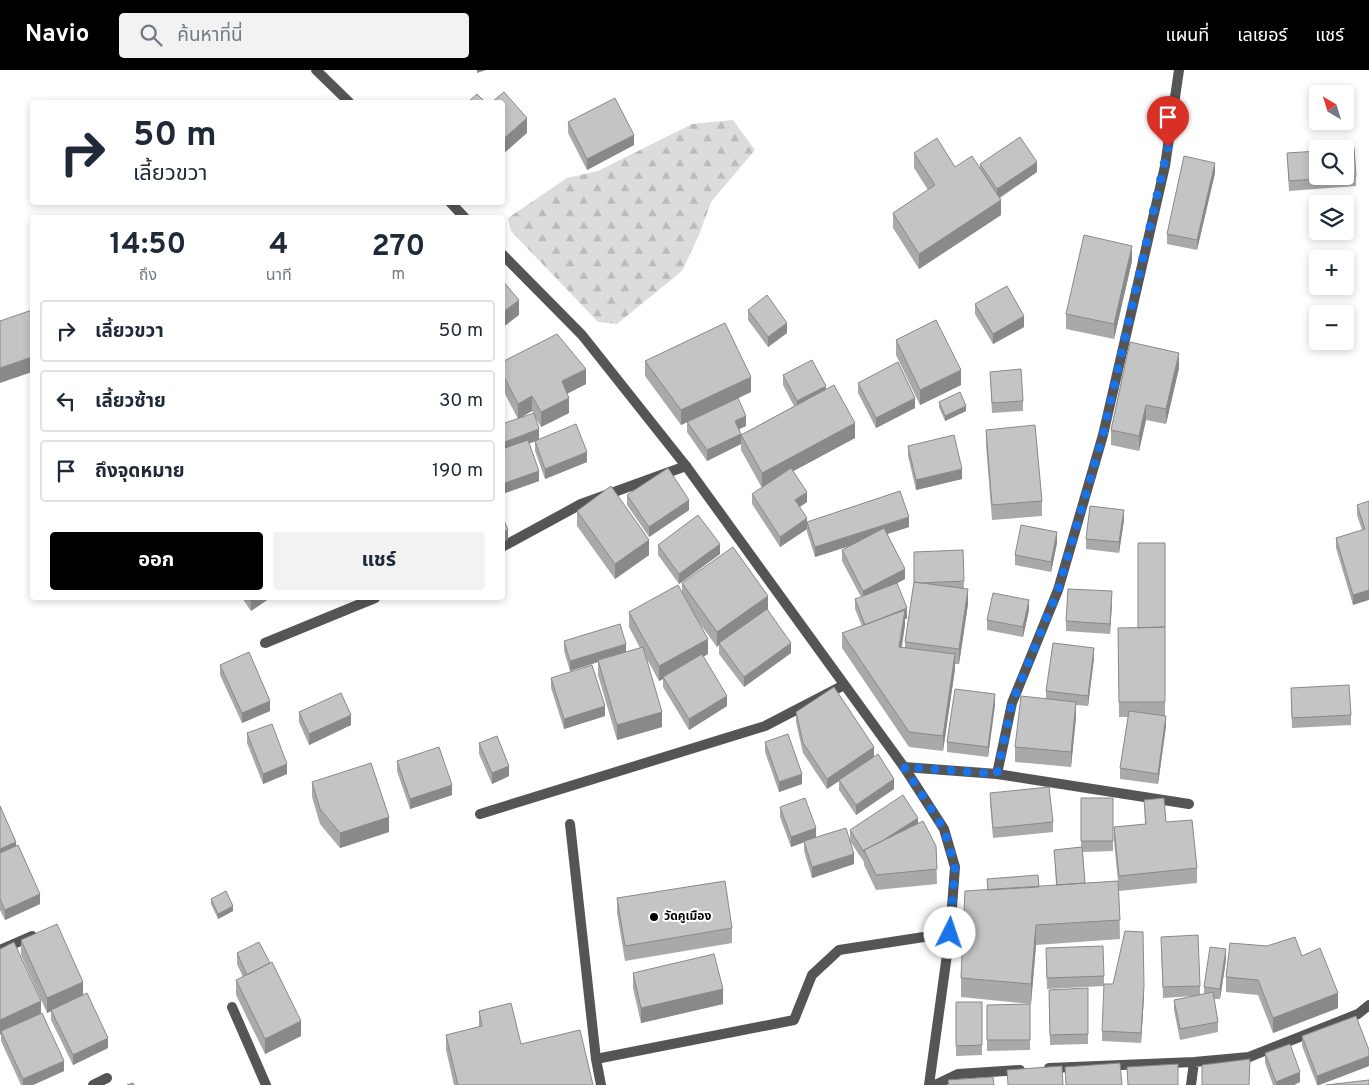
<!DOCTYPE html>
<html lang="th">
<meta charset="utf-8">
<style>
:root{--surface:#fff;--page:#f2f2f3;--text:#1f2937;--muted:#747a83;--line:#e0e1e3;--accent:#000}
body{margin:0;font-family:Overpass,"Noto Sans Thai",sans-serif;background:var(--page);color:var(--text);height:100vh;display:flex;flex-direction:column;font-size:19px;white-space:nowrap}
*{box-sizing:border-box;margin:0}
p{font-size:16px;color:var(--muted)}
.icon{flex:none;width:28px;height:28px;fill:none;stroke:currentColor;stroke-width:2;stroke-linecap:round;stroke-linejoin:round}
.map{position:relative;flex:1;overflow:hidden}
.sheet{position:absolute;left:30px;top:145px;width:475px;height:385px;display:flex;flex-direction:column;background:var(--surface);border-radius:5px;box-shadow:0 2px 8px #0003}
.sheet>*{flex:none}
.hud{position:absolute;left:30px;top:30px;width:475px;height:105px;border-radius:5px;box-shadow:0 2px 8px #0003;background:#fff;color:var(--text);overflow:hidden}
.needle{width:32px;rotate:322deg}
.tools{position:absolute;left:1309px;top:15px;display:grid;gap:10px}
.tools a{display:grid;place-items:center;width:45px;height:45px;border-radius:5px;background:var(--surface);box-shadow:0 2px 8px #0003;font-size:25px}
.pin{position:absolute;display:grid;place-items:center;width:42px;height:42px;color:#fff;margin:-51px -21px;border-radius:50% 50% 50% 0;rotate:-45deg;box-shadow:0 0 5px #0007}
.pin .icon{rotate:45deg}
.me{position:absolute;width:55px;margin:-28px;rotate:4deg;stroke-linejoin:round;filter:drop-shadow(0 0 4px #0008)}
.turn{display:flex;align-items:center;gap:18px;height:105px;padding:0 20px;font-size:22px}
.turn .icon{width:65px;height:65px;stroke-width:2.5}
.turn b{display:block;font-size:35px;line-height:42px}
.eta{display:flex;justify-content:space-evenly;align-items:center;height:85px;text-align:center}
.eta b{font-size:30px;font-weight:700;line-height:35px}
.cta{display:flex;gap:10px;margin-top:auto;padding:10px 20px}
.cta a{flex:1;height:58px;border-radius:5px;background:var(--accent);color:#fff;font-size:20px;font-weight:700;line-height:58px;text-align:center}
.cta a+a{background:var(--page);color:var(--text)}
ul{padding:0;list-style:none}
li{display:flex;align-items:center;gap:15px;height:62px;margin:0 10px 8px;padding:0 10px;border:2px solid var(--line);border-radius:5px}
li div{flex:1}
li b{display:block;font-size:19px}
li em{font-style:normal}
header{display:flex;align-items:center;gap:30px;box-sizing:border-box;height:70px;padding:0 25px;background:var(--accent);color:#fff}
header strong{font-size:24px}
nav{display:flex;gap:28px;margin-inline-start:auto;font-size:18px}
.search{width:350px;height:45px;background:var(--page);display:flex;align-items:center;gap:12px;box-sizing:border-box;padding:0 18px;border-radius:5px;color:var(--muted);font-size:19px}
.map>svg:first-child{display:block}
.forest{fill:url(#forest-firs)}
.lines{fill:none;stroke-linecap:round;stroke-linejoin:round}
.service{stroke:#555;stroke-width:10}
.minor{stroke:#555;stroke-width:10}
.wall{fill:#a9a9a9}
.shaded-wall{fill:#898989}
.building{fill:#c4c4c4;stroke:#898989}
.route{stroke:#1a73e8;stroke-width:9;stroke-dasharray:0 16.2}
.poi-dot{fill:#000;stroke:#fff;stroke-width:2}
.labels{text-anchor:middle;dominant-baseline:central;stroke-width:4;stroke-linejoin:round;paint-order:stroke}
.poi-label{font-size:12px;font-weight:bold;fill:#000;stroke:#fff;text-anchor:start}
</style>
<header>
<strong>Navio</strong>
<div class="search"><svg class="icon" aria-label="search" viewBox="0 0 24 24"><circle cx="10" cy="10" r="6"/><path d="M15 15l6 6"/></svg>ค้นหาที่นี่</div>
<nav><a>แผนที่</a><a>เลเยอร์</a><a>แชร์</a></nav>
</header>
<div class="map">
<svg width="1369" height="1015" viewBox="0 0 1369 1015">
<defs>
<pattern id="forest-firs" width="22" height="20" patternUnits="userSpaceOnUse" patternTransform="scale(1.25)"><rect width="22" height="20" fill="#dcdcdc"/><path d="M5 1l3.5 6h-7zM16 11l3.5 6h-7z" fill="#bbb"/></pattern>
</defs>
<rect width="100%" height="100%" fill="#fff"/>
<!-- forest -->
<path class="forest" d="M733 50 755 80 711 132 699 165 682 201 617 254 598 252 511 161 508 148 567 108 598 101 692 54Z"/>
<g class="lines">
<!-- service -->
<path class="service" d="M502 477 581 434 686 396
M265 573 375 528
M904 697 997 704 1189 734
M997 704 1012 633 1058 520 1103 365 1165 96 1179 0
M480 744 765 656 844 615
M570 754 596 989 601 1015
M232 937 266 1015
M596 989 794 950 812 905 839 880 950 863"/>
<!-- minor -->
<path class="minor" d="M316 0 349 32
M450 132 465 148
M502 184 582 265 686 396 904 697 944 759 955 797 950 863 929 1015
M0 880 32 866
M1049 998 1194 992 1249 987 1358 944 1369 935
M93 1015 107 1008
M935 1015 958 1004 1020 1000
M1191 1015 1194 992"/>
</g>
<!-- wall -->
<path class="wall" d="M568 52 634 75 587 100 568 63Z
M914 83 955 97H980V94L1037 102 1000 128 1001 145 919 199 893 158V143L928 120 914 98Z
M1287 83 1356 106V116L1289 121Z
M1215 103 1197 180 1167 174V164Z
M1132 191 1114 269 1066 259V244Z
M975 234 1024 257 993 274 975 244Z
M748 240 787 263 768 277 748 250Z
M896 270 961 315 920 335 896 285Z
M645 291 751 322 738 328 746 356 739 359 741 365 794 336 783 315V305L826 319 855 368 793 401 807 432 800 437 807 452 909 457 887 464 905 509 897 513 907 549H905V555L902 577H905V572L914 512 963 480 964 519 968 534 959 594H955V599L943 681 909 677 842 578V563L862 556 855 539V529L861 527 842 491V480L852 475 815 487 807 462V459L780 477 752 434V424L762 418 741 380V374L707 391 687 362V352L681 355 645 306Z
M502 292 586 314 567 324 569 343 541 357 534 345 539 369 587 392 545 409 535 381V371L529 373 539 411 502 424 533 343 532 341 518 349 502 318Z
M1179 298 1166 354 1146 350 1139 381 1111 375V360Z
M990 302 1023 331V341L992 343Z
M858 313 915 338 876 358 858 323Z
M939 332 966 341 945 351 939 337Z
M986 360 1042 431V446L992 450 986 375Z
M908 376 962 409 916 420 908 386Z
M627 425 689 440 649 467 627 435Z
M1369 431 1353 535 1336 478V468L1362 460 1357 445V435Z
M577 441 649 485 615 509 577 456Z
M1124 450 1119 483 1086 479V469Z
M1057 473 1051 502 1015 495V485Z
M1165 473V646L1166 656 1158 714 1120 709V698L1128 647H1119L1118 558H1138Z
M658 475 720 484 679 514 658 485Z
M682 513 768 540 791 583 744 617 719 584V575L717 577 698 551 708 584 703 587 727 636 689 660 663 617V609L659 611 647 589 662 657 617 670 598 605V592L570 601 564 581V571L626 582 640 578 629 557V542L682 522Z
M242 528H270L251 541Z
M1112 532 1110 564 1066 561V551Z
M1029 540 1023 567 987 560V550Z
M1094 588 1088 636 1076 635V647L1071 697 1015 692V677L1046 629V621Z
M220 595 270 641 242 653 220 605Z
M551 608 605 646 564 659 551 618Z
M1291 628 1351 645V655L1292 658Z
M995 635 988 687 947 682V672Z
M299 642 351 655 309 675 299 652Z
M796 642 874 686 894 719 856 745 839 720V711L827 719 803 683 796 652Z
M247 663 287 704 263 714 247 673Z
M765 672 802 714 779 722 765 682Z
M479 673 509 706 492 714 479 684Z
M397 691 452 725 410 739 397 701Z
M312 712 389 762 340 778 320 754 312 727Z
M990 723 1053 752V762L993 768 990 733Z
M1081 728H1113V781L1083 782 1085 813 1118 811 1114 772V757L1145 754 1144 730 1166 752 1197 798V813L1119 821 1120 869 1036 875 1031 934 961 927V908L987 820V809L1039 817 1056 815 1054 780 1081 777Z
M0 736 40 834 5 850 0 840Z
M780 737 816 767 850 769V760L918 753 936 776 937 814 876 820 864 795V792L850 771 854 794 812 808 804 781V772L791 777 780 747Z
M617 828 732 858V873L625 891 617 843Z
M211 829 233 841 218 849 211 834Z
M21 870 83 925 108 978 73 995 51 950V941L47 943 21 885Z
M1161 877 1200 916V925L1204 924V917L1226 890 1220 929H1214L1218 952V962L1180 970 1174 940V930L1194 926 1163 928Z
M0 879 41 944 64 1001 33 1015H21L1 971V964L0 965Z
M237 883 301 966 265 984 236 925V910L243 907 237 894Z
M1302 886 1338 938 1273 963 1258 925 1226 922V907Z
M1046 888 1104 906V916L1047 919Z
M633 903 723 934 641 953 633 918Z
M1088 918V974L1050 975 1049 920Z
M1144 926 1141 973 1102 971V961Z
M956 932H982V985L956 986Z
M1030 934V980L987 981V935Z
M479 941 521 974 593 1015H454L446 980V965L479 957Z
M1302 966 1369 996 1319 1015H1317L1302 976Z
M1265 983 1300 1012 1294 1015H1273L1265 993Z"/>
<!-- shaded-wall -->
<path class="shaded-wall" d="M477 0H486L477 3Z
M527 48V63L502 85V70Z
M634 65V75L587 100V89Z
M1037 92V102L997 129V119Z
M1215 93V103L1197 180V170Z
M1001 130V145L919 199V184Z
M1132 176V191L1114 269V254Z
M519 230V245L502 258V243Z
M1024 246V257L993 274V264Z
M787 253V263L768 277V267Z
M1179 283V298L1166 354V339Z
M32 287V302L0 313V298Z
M586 299V314L562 326V311Z
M961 300V315L920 335V320Z
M751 307V322L681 355V340Z
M826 316V326L797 341V331Z
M532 326V341L518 349V334Z
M569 328V343L541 357V342Z
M915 328V338L876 358V348Z
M1146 335V350L1139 381V366Z
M966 336V341L945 351V346Z
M746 346V356L735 361V351Z
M855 353V368L762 418V403Z
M539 359V370L502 383V373Z
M741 364V374L707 391V380Z
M587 382V392L545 409V399Z
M962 399V409L916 420V410Z
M539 401V411L502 424V414Z
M807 422V432L795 440V430Z
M689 430V440L649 467V457Z
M1124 440V450L1119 483V472Z
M909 447V457L815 487V477Z
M807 448V459L780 477V467Z
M508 460V470L502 472V462Z
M1057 462V473L1051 502V492Z
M649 470V485L615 509V494Z
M720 474V484L679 514V504Z
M905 499V509L863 531V521Z
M968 519V534L959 594V579Z
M1369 520V530L1353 535V525Z
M1112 521V532L1110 564V554Z
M768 526V541L719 573V575L717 577V562Z
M255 528H270L251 541V531Z
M1029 530V540L1023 567V557Z
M907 538V549H905V555L899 592 865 565Z
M708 569V584L664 609 663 607V609L659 611V596Z
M791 573V583L744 617V607Z
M626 574V584L598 590V592L570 601V591Z
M1094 578V588L1088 636V626Z
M955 584V599L943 681V666Z
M995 624V635L988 687V677Z
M727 626V636L689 660V649Z
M270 631V641L242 653V643Z
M1076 632V647L1071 697V682Z
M605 636V646L564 659V649Z
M662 642V657L617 670V655Z
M351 645V655L309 675V664Z
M1166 646V656L1158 714V704Z
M874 677V687L827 719V709Z
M287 694V704L263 714V704Z
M509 696V706L492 714V703Z
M802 704V714L779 722V712Z
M894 709V719L856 745V735Z
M452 715V725L410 739V729Z
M389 747V762L340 778V763Z
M918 748V758L865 782Z
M816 758V768L791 777V767Z
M16 772V782L0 789V779Z
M854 784V794L812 808V797Z
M40 824V834L5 850V840Z
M233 836V841L218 849V844Z
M1036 855V875L1031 934V914Z
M1226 879V890L1220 929V919Z
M83 912V927L47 943V928Z
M1144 916V926L1141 973V963Z
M723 919V934L641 953V938Z
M1338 923V938L1273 963V948Z
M41 931V946L1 961V964L0 965V950Z
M301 951V966L265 984V969Z
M108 968V978L73 995V985Z
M1369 986V996L1319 1015H1317V1006Z
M64 991V1001L33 1015H23V1009Z
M1300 1002V1012L1294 1015H1276V1012Z"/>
<!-- building -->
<path class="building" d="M504 22 527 48 502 70V32H492Z
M477 24 485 32H468Z
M615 28 634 65 587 89 568 52Z
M1020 67 1037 92 997 119 980 94Z
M937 68 955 97 972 86 1001 130 919 184 893 143 935 115 914 83Z
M1354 78 1356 106 1289 111 1287 83 1318 81V106H1345V79H1341Z
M1184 86 1215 93 1197 170 1167 164Z
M1084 165 1132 176 1114 254 1066 244Z
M502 210 519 230 502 243Z
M1007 216 1024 246 993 264 975 234Z
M767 225 787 253 768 267 748 240Z
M32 240V287L0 298V251Z
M936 250 961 300 920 320 896 270Z
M725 253 751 307 681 340 645 291Z
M557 264 586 299 562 311 569 328 541 342 532 326 518 334 502 303V292Z
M1130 272 1179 283 1166 339 1146 335 1139 366 1111 360Z
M812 290 826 316 797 331 783 305Z
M898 292 915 328 876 348 858 313Z
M1021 299 1023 331 992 333 990 302Z
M834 315 855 353 762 403 741 365Z
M960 322 966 336 945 346 939 332Z
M738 328 746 346 735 351 741 364 707 380 687 352Z
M534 343 539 359 502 373V354Z
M576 354 587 382 545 399 535 371Z
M1035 355 1042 431 992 435 986 360Z
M954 365 962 399 916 410 908 376Z
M528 370 539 401 502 414V379Z
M668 398 689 430 649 457 627 425Z
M791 398 807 422 795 430 807 448 780 467 752 424Z
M611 416 649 470 615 494 577 441Z
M900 421 909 447 815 477 807 452Z
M1369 431V520L1353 525 1336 468 1365 459 1357 435Z
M1090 436 1124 440 1119 472 1086 469Z
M502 445 508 460 502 462Z
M698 445 720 474 679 504 658 475Z
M1021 455 1057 462 1051 492 1015 485Z
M884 458 905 499 863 521 842 480Z
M1138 473H1165V557L1138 558Z
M733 477 768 526 717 562 682 513Z
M963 480 964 511 922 513 914 512V482Z
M914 512 968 519 959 579 905 572Z
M897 513 907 538 865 555 855 529Z
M678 515 708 569 659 596 629 542Z
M1068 519 1112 521 1110 554 1066 551Z
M993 523 1029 530 1023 557 987 550Z
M249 528H255L251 531Z
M767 539 791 573 744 607 719 573Z
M905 540 899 577 955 584 943 666 909 662 842 563Z
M620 554 626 574 570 591 564 571Z
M1165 557V632H1119L1118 558Z
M1053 573 1094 578 1088 626 1046 621Z
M643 577 662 642 617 655 598 590Z
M249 582 270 631 242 643 220 595Z
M702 584 727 626 689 649 663 607Z
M592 595 605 636 564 649 551 608Z
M1349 615 1351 645 1292 648 1291 618Z
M834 617 874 677 827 709 803 673 796 642Z
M955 619 995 624 988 677 947 672Z
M341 623 351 645 309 664 299 642Z
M1021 626 1076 632 1071 682 1015 677Z
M1129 641 1166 646 1158 704 1120 698Z
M272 654 287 694 263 704 247 663Z
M788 664 802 704 779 712 765 672Z
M497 666 509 696 492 703 479 673Z
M439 677 452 715 410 729 397 691Z
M878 684 894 709 856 735 839 710Z
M371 693 389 747 340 763 320 739 312 712Z
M1049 717 1053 752 993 758 990 723Z
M903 725 918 748 882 771 864 780V782L850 760Z
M805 728 816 758 791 767 780 737Z
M1081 728H1113V771H1081Z
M1164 728 1166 752 1192 750 1197 798 1119 806 1114 757 1146 754 1144 730Z
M0 736 16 772 0 779Z
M923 751 936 776 937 799 876 805 864 780Z
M846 758 854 784 812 797 804 771Z
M18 775 40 824 5 840 0 829V783Z
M1082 777 1085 813 1057 815 1054 780Z
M1038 805 1039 817 988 820 987 809Z
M725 811 732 858 625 876 617 828Z
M1118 811 1120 850 1036 855 1031 914 961 908 965 821Z
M226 821 233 836 218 844 211 829Z
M57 854 83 912 47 928 21 870Z
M1125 861 1143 862 1144 916 1141 963 1102 961 1104 914H1113Z
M1198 865 1200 916 1163 917 1161 867Z
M1295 867 1302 886 1320 878 1338 923 1273 948 1258 910 1226 907 1230 873 1267 876Z
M14 872 41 931 0 950V879Z
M259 872 270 893 247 905 237 883Z
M1103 876 1104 906 1047 908 1046 878Z
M1210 877 1226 879 1220 919 1204 917Z
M714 884 723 919 641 938 633 903Z
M272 892 301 951 265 969 236 910Z
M1088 918V964L1050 965 1049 920Z
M1213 922 1218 952 1180 959 1174 930Z
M87 923 108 968 73 985 51 940Z
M956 932H982V975L956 976Z
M511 933 521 974 580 960 593 1015H458L446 965 482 956 479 941Z
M1030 934V970H987V935Z
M42 943 64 991 23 1009 1 961Z
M1356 946 1369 980V986L1317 1006 1302 966Z
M1290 974 1300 1002 1276 1012 1265 983Z
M1250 989 1249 1015H1202V995Z
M1120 993 1122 1015H1066L1065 997Z
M1178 994V1015H1128L1127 997Z
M1062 996 1063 1015H1008L1007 1000Z
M993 1007 994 1015H949L948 1010Z
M1369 1010V1015H1326Z
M133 1013 134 1015H127Z"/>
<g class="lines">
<!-- route -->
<path class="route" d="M950 863 955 797 944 759 904 697 997 704 1012 633 1058 520 1103 365 1168 77"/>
</g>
<!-- markers -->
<circle class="poi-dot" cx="654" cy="847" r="5"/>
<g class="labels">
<!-- poi labels -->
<g class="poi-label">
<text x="664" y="847">วัดคูเมือง</text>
</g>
</g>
</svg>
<div class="tools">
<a><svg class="needle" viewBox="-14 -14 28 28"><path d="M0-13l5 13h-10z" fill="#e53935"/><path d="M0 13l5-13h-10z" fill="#747a83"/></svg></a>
<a><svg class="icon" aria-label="search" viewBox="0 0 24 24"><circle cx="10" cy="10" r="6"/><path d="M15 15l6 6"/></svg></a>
<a><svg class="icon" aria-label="layers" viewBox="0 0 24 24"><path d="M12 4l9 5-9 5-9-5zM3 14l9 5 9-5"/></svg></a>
<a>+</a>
<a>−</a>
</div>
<div class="pin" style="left:1168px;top:77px;background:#d93025"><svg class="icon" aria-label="arrive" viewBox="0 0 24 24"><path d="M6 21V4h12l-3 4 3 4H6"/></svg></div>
<svg class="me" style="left:950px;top:863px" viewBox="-20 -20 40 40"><circle r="19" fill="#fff"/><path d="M0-13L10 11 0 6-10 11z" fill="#1a73e8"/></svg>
<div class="hud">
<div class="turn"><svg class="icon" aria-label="right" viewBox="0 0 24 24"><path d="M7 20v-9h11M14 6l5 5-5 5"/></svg><div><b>50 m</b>เลี้ยวขวา</div></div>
</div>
<section class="sheet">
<div class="eta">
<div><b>14:50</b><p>ถึง</p></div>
<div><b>4</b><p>นาที</p></div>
<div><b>270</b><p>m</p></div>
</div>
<ul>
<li><svg class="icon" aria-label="right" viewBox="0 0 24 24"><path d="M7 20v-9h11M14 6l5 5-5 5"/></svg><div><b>เลี้ยวขวา</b></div><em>50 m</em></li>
<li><svg class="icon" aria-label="left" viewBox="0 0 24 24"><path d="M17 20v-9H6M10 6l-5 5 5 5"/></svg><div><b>เลี้ยวซ้าย</b></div><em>30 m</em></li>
<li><svg class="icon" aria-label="arrive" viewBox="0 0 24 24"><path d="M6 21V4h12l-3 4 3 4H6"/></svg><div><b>ถึงจุดหมาย</b></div><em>190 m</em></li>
</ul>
<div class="cta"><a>ออก</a><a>แชร์</a></div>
</section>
</div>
